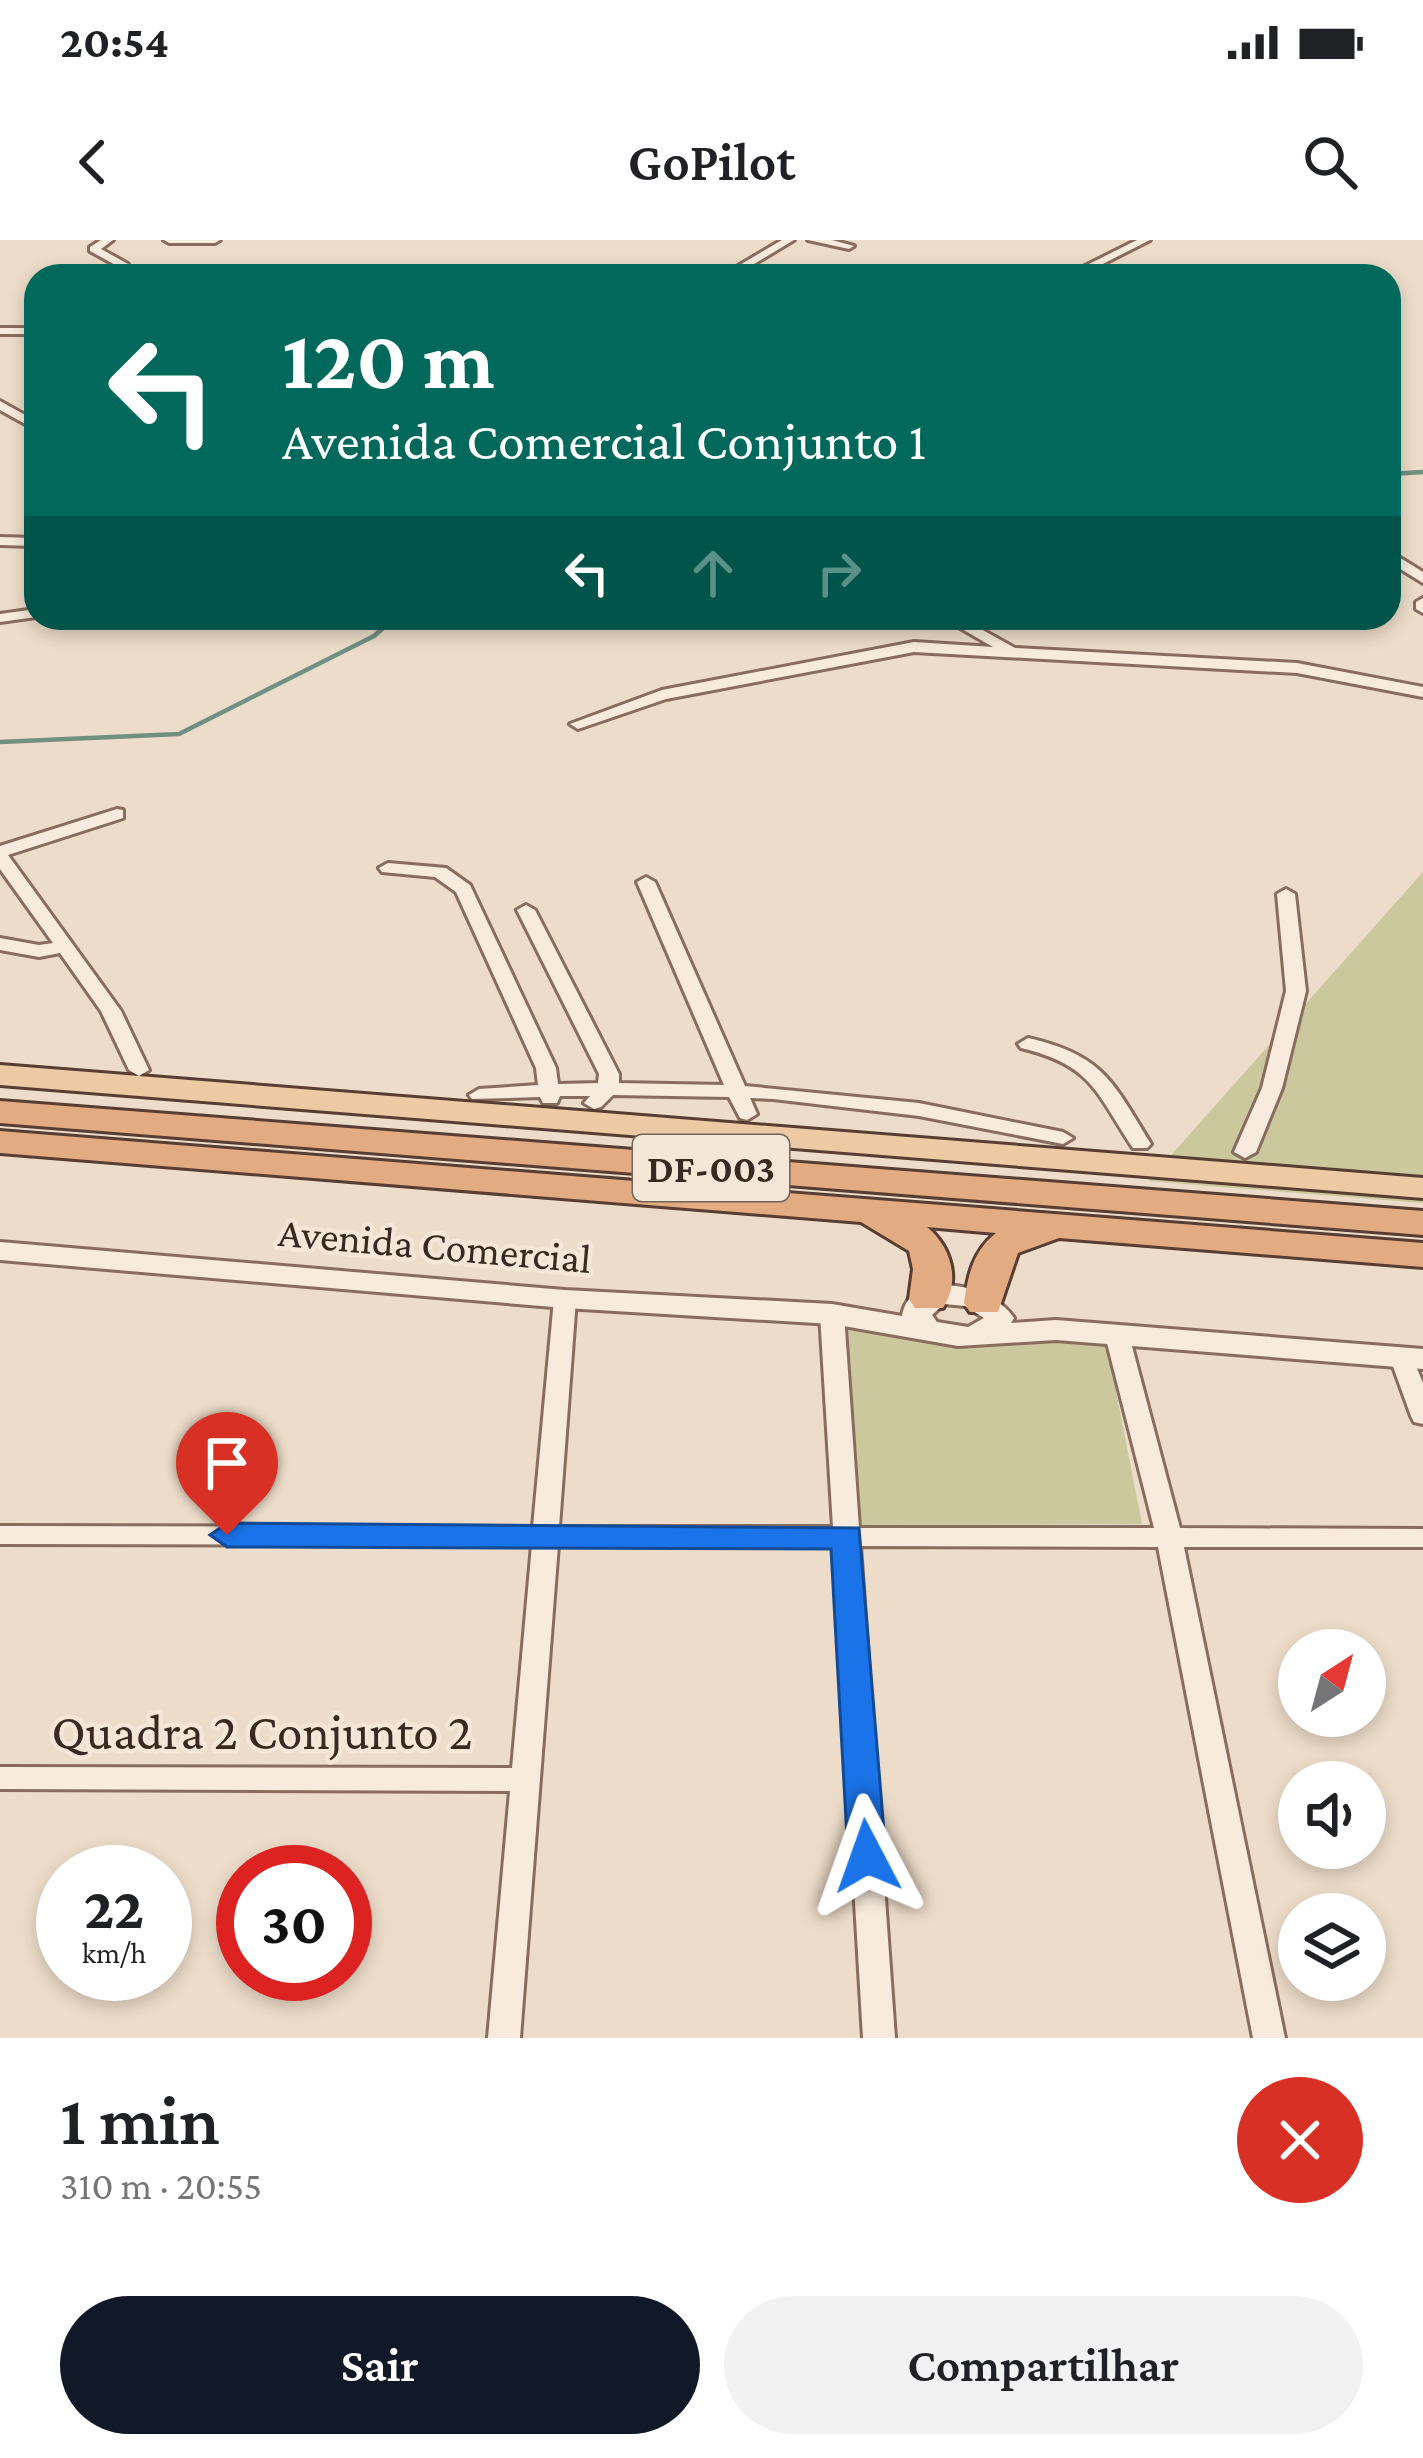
<!DOCTYPE html>
<html lang="pt">
<meta charset="utf-8">
<style>
:root{--surface:#fff;--page:#f2f2f2;--text:#202124;--muted:#757577;--accent:#111827}
body{margin:0;font-family:"Crimson Pro",serif;background:var(--page);color:var(--text);height:100vh;display:flex;flex-direction:column;font-size:45px;white-space:nowrap}
*{box-sizing:border-box;margin:0}
p{font-size:39px;color:var(--muted)}
.icon{flex:none;width:66px;height:66px;fill:none;stroke:currentColor;stroke-width:2;stroke-linecap:round;stroke-linejoin:round}
.map{position:relative;height:1798px;overflow:hidden}
.sheet{display:flex;flex-direction:column;background:var(--surface);flex:1}
.sheet>*{flex:none}
.top-card{position:absolute;left:24px;top:24px;width:1377px;height:366px;border-radius:36px;box-shadow:0 6px 18px #0003;background:#00695c;color:#fff;overflow:hidden}
.needle{width:78px;rotate:36deg}
.fabs{position:absolute;left:1278px;top:1389px;display:grid;gap:24px}
.fabs a{display:grid;place-items:center;width:108px;height:108px;border-radius:50%;background:var(--surface);box-shadow:0 6px 18px #0003;font-size:60px}
.speed{position:absolute;left:36px;top:1605px;display:flex;gap:24px;font-size:60px;font-weight:700;text-align:center}
.speed>*{display:grid;place-content:center;width:156px;height:156px;border-radius:50%;background:var(--surface);box-shadow:0 6px 18px #0003;line-height:1}
.speed small{font-size:30px;font-weight:400}
.speed .limit{border:18px solid #d22;background:#fff;color:#111}
.pin{position:absolute;display:grid;place-items:center;width:102px;height:102px;color:#fff;margin:-123px -51px;border-radius:50% 50% 50% 0;rotate:-45deg;box-shadow:0 0 12px #0007}
.pin .icon{rotate:45deg}
.me{position:absolute;width:132px;margin:-66px;rotate:356deg;stroke-linejoin:round;filter:drop-shadow(0 0 9px #0008)}
.turn{display:flex;align-items:center;gap:42px;height:252px;padding:0 60px;font-size:54px}
.turn .icon{width:156px;height:156px;stroke-width:2.5}
.turn b{display:block;font-size:84px;line-height:102px}
.lanes{display:flex;align-items:center;height:114px;padding:0 60px;background:#0003;justify-content:center;gap:60px;direction:ltr}
.lanes .off{opacity:.35}
.round{display:grid;place-items:center;flex:none;width:126px;height:126px;border-radius:63px;background:var(--page)}
.overview{display:flex;align-items:center;justify-content:space-between;height:204px;padding:0 60px}
h1{font-size:72px;font-weight:600;line-height:90px}
.button{display:flex;gap:24px;margin-top:auto;padding:24px 60px}
.button a{flex:1;height:138px;border-radius:72px;background:var(--accent);color:#fff;font-size:48px;font-weight:600;line-height:138px;text-align:center}
.button a+a{background:var(--page);color:var(--text)}
.status{display:flex;justify-content:space-between;align-items:center;height:84px;padding:0 60px;background:var(--surface);direction:ltr}
.status svg{height:33px;fill:currentColor}
header{display:flex;justify-content:space-between;align-items:center;height:156px;padding:0 60px;background:var(--surface);font-size:54px;font-weight:600}
.map>svg:first-child{display:block}
.green{fill:#cbc89d}
.lines{fill:none;stroke-linecap:round;stroke-linejoin:round}
.stream{stroke:#709082;stroke-width:4.5}
.minor-casing{stroke:#886d5e;stroke-width:6}
.tertiary-casing{stroke:#886d5e;stroke-width:6}
.primary-casing{stroke:#573d32;stroke-width:6}
.trunk-casing{stroke:#573d32;stroke-width:6}
.minor{fill:#f8eadc;fill-rule:evenodd}
.tertiary{fill:#f8eadc;fill-rule:evenodd}
.primary{fill:#edc9a4;fill-rule:evenodd}
.trunk{fill:#e2ab82;fill-rule:evenodd}
.route{fill:#1a73e8;stroke:#114b97;stroke-width:3}
.labels{text-anchor:middle;dominant-baseline:central;stroke-width:9;stroke-linejoin:round;paint-order:stroke}
.shield{fill:#f4e7d8;stroke:#726258;stroke-width:3}
.shield-label{font-size:39px;font-weight:bold;fill:#3a2921}
.street-label{font-size:42px;fill:#3a2921;stroke:#f4e7d8}
.near-street-label{font-size:51px;fill:#3a2921;stroke:#f4e7d8}
</style>
<div class="status"><b>20:54</b><svg viewBox="0 0 49 12"><path d="M0 12V9h3v3zM5 12V6h3v6zM10 12V3h3v9zM15 12V0h3v12zM26 1h20v11H26zM47 4h2v5h-2z"/></svg></div>
<header><svg class="icon" aria-label="back" viewBox="0 0 24 24"><path d="M15 5l-7 7 7 7"/></svg>GoPilot<svg class="icon" aria-label="search" viewBox="0 0 24 24"><circle cx="10" cy="10" r="6"/><path d="M15 15l6 6"/></svg></header>
<div class="map">
<svg width="1423" height="1798" viewBox="0 0 1423 1798">
<rect width="100%" height="100%" fill="#eddcc9"/>
<!-- green -->
<path class="green" d="M1423 632V963L1148 941Z
M848 1086 1106 1100 1142 1284 856 1285Z"/>
<g class="lines">
<!-- stream -->
<path class="stream" d="M1389 234 1423 232
M0 502 179 494 374 396 395 378"/>
<defs>
<path id="minor" d="M101 0H113L101 9 128 24 130 36H120L119 27 90 11V7Z
M164 0H220L215 3H169Z
M782 0H794L734 36H721Z
M808 0H832L854 6 849 9Z
M1137 0H1150L1079 36H1065Z
M0 88H36V94H0Z
M0 161 36 181V190L0 170Z
M0 297 36 298V306L0 305Z
M1389 311 1423 332V343L1389 322Z
M1423 358V373L1416 369V362Z
M36 369V377L0 382V374Z
M85 378H132C122 385 95 385 85 378Z
M943 378H961L1015 408 1297 423 1423 447V457L1297 433 914 412 666 459 578 489 570 484 662 450 914 402 993 407Z
M117 569 123 570V578L8 615 121 771 149 830 139 836 129 830 101 771 60 713 39 717 0 710V698L39 705 53 703 0 629V606Z
M388 623 446 628 470 645 556 828 558 844 598 843 599 834 517 670 526 665 535 670 619 834V843L724 845 637 642 646 637 655 642 745 846 919 863 1063 892 1073 898 1063 904 919 876 773 859 750 858 757 874 747 880 740 878 729 857 613 855 601 867 594 869 584 863 590 856H560L557 863H543L540 857 472 859 469 855 479 849 538 845 536 828 456 652 435 637 382 632 379 628Z
M1286 649 1295 654 1306 751 1282 848 1256 912 1245 918 1234 912 1262 848 1286 751 1277 654Z
M1028 798C1103 815 1113 842 1151 904L1147 908H1133C1096 852 1092 825 1021 808L1018 804Z
M565 1052 576 1059 559 1287H833L820 1074 832 1067 844 1074 859 1288H1154L1105 1095 1109 1090H1125L1129 1095 1180 1288 1423 1289V1307H1184L1285 1798H1253L1158 1307 860 1306 895 1798H863L834 1306 558 1305 520 1798H488L510 1551 0 1549V1527L512 1528 532 1305 0 1304V1286L533 1287 554 1059Z
M1402 1110 1410 1112 1423 1143V1184L1414 1182 1411 1176 1390 1118 1394 1112Z"/>
<path id="tertiary" d="M0 1002 565 1050 832 1064 902 1076C910 1026 992 1044 1014 1078L1011 1083 1056 1080 1423 1109V1129L1056 1100 958 1106 832 1084 565 1068 0 1020ZM944 1064 965 1066 984 1078 968 1087 937 1082 932 1075Z"/>
<path id="primary" d="M0 825 1423 938V958L0 845Z"/>
<path id="trunk" d="M0 861 1423 971V995L0 883Z
M0 891 1423 1003V1027L1059 998 1018 1013 998 1072H970L964 1063C968 1035 973 1011 996 993L927 987C951 1007 961 1040 943 1068H915L909 1059 913 1029 909 1011 861 982 0 913Z"/>
</defs>
<!-- minor casing -->
<use href="#minor" class="minor-casing"/>
<!-- tertiary casing -->
<use href="#tertiary" class="tertiary-casing"/>
<!-- primary casing -->
<use href="#primary" class="primary-casing"/>
<!-- trunk casing -->
<use href="#trunk" class="trunk-casing"/>
<!-- minor -->
<use href="#minor" class="minor"/>
<!-- tertiary -->
<use href="#tertiary" class="tertiary"/>
<!-- primary -->
<use href="#primary" class="primary"/>
<!-- trunk -->
<use href="#trunk" class="trunk"/>
</g>
<!-- route -->
<path class="route" d="M227 1283 859 1288 886 1616 881 1627 867 1632 854 1627 848 1616 831 1309 227 1307 210 1295Z"/>
<g class="labels">
<!-- shield labels -->
<rect class="shield" x="633" y="895" width="156" height="66" rx="9"/>
<g class="shield-label">
<text x="711" y="928">DF-003</text>
</g>
<!-- street labels -->
<g class="street-label">
<text transform="translate(435 1005) rotate(5)">Avenida Comercial</text>
</g>
<!-- near-street labels -->
<g class="near-street-label">
<text x="262" y="1491">Quadra 2 Conjunto 2</text>
</g>
</g>
</svg>
<div class="fabs">
<a><svg class="needle" viewBox="-14 -14 28 28"><path d="M0-13l5 13h-10z" fill="#e53935"/><path d="M0 13l5-13h-10z" fill="#757577"/></svg></a>
<a><svg class="icon" aria-label="sound" viewBox="0 0 24 24"><path d="M4 9h4l5-4v14l-5-4H4zM17 9q2 3 0 6"/></svg></a>
<a><svg class="icon" aria-label="layers" viewBox="0 0 24 24"><path d="M12 4l9 5-9 5-9-5zM3 14l9 5 9-5"/></svg></a>
</div>
<div class="speed"><div>22<small>km/h</small></div><div class="limit">30</div></div>
<div class="pin" style="left:227px;top:1295px;background:#d93025"><svg class="icon" aria-label="arrive" viewBox="0 0 24 24"><path d="M6 21V4h12l-3 4 3 4H6"/></svg></div>
<svg class="me" style="left:867px;top:1616px" viewBox="-20 -20 40 40"><path d="M0-17L14 15 0 8-14 15z" fill="#1a73e8" stroke="#fff" stroke-width="4"/></svg>
<div class="top-card">
<div class="turn"><svg class="icon" aria-label="left" viewBox="0 0 24 24"><path d="M17 20v-9H6M10 6l-5 5 5 5"/></svg><div><b>120 m</b>Avenida Comercial Conjunto 1</div></div>
<div class="lanes"><svg class="icon" aria-label="left" viewBox="0 0 24 24"><path d="M17 20v-9H6M10 6l-5 5 5 5"/></svg><svg class="icon off" aria-label="ahead" viewBox="0 0 24 24"><path d="M12 20V5M6 11l6-6 6 6"/></svg><svg class="icon off" aria-label="right" viewBox="0 0 24 24"><path d="M7 20v-9h11M14 6l5 5-5 5"/></svg></div>
</div>
</div>
<section class="sheet">
<div class="overview"><div><h1>1 min</h1><p>310 m · 20:55</p></div><a class="round" style="background:#d93025;color:#fff"><svg class="icon" aria-label="close" viewBox="0 0 24 24"><path d="M6 6l12 12M18 6L6 18"/></svg></a></div>
<div class="button"><a>Sair</a><a>Compartilhar</a></div>
</section>
